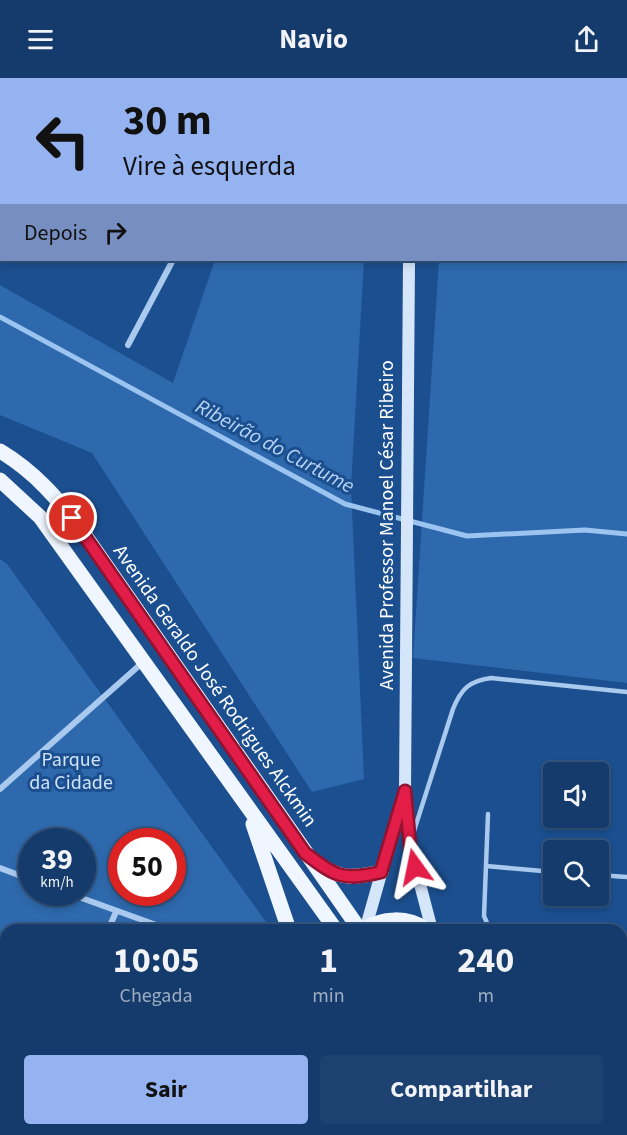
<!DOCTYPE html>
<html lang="pt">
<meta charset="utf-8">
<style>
:root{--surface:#143b6b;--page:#1d4271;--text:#f1f3f6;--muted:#9dadc1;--line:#33557e;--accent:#95b2f1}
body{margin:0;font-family:"Source Sans 3",sans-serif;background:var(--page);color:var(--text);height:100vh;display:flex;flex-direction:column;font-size:22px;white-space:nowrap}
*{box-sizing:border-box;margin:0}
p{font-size:20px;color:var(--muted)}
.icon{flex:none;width:33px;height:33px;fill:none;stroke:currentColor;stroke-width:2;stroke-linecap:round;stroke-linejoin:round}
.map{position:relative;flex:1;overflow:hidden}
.sheet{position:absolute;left:0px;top:846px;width:627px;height:212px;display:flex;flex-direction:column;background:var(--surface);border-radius:18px 18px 0 0;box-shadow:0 3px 9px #0003,0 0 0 2px var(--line)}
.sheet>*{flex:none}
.guide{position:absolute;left:0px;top:0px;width:627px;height:183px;box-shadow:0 3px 9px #0003,0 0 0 2px var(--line);background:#95b2f1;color:#111;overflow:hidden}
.controls{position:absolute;left:543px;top:684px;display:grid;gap:12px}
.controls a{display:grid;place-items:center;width:66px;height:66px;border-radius:6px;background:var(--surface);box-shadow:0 3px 9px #0003,0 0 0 2px var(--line);font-size:30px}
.speed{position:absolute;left:18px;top:750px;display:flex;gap:12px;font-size:30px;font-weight:700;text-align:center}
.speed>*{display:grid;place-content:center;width:78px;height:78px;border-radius:50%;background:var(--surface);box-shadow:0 3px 9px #0003,0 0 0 2px var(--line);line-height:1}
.speed small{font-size:15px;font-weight:400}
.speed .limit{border:9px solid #d22;background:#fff;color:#111}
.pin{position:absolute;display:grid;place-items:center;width:51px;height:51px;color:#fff;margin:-26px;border:3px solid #fff;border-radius:50%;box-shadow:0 2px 6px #0007}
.me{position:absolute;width:66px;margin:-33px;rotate:348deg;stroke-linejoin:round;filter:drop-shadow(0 0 4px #0008)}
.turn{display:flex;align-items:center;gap:21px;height:126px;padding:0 24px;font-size:27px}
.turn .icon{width:78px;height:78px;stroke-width:2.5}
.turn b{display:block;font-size:42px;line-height:51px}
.then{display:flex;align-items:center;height:57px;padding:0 24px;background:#0003;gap:12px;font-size:22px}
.eta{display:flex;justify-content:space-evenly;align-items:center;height:102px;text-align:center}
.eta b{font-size:36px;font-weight:700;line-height:42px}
.action{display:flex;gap:12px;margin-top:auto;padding:12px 24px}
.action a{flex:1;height:69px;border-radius:6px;background:var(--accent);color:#111;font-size:24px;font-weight:700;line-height:69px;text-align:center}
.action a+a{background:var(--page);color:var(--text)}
header{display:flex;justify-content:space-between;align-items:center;height:78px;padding:0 24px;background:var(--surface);font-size:27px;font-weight:700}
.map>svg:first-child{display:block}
.green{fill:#2e69ad;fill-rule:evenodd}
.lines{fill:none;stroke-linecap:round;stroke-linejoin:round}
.stream{stroke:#9cc4f0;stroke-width:5}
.service{stroke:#a9c9ee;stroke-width:4.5}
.minor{stroke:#a9c9ee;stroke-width:6}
.secondary{stroke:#d6e6fa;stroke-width:12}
.primary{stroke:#f0f6ff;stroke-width:15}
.route-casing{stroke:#92132f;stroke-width:15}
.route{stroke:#e11d48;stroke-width:10}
.labels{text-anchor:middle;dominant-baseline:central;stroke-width:6;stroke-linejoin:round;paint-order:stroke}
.street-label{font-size:20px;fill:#fff;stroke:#1b4f8f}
.park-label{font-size:20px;fill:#cfe3fa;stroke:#1b4f8f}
.water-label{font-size:21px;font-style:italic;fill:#b5d3f5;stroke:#1b4f8f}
</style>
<header><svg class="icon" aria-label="menu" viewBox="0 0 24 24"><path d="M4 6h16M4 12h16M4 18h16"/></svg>Navio<svg class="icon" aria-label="share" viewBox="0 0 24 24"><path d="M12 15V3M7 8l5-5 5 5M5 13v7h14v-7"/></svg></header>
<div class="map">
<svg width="627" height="1057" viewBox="0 0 627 1057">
<rect width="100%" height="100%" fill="#1b4f8f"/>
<!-- green -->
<path class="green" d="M458 0H627V605L413 580 439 182H626V2Z
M215 182H364L351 409 364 701 312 714 92 375 0 337V207L173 305Z
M0 481 7 486 272 852H6V1052H332V1057H0ZM32 764H82V814H32ZM122 764H172V814H122Z"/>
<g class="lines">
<!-- stream -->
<path class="stream" d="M0 239 345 426 467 458 585 452 627 456"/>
<!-- service -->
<path class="service" d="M488 736 484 838 490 852
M413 756 453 631C461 611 469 603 491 600L627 614
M486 788 554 794
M598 797 627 799
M621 869H627"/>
<!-- minor -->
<path class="minor" d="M268 2 269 0
M128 267 173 182
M0 711 142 585
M0 790 32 802
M65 814 170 852
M108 852 116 834
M12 1057 15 1052"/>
<!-- secondary -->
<path class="secondary" d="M409 0 410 2
M445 2 446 0
M409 182 405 713 410 768 432 852
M366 849 401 725
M347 1052 348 1057
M393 1057V1052"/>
<!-- primary -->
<path class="primary" d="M0 373C35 394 58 421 82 453L360 852
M0 402 40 439 336 852
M253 746 289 852
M317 785C340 802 355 800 381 794
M363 852C382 839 408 838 427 852
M621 924H627
M621 948 627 949"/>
</g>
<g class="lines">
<defs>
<path id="route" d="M72 440 305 775C336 799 343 803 381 794L405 713 410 768 415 789"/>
</defs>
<!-- route casing -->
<use href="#route" class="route-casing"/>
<!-- route -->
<use href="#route" class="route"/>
</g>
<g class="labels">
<!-- street labels -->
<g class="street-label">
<text transform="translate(387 447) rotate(-90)">Avenida Professor Manoel César Ribeiro</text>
<text transform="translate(215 608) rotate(55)">Avenida Geraldo José Rodrigues Alckmin</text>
</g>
<!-- park labels -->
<g class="park-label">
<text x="71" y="682">Parque<tspan x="71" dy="23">da Cidade</tspan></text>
</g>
<!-- water labels -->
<g class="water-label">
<text transform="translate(275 368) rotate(28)">Ribeirão do Curtume</text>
</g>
</g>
</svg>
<div class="controls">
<a><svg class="icon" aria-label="sound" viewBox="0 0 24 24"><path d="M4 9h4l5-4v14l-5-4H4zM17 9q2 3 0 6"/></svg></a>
<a><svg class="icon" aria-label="search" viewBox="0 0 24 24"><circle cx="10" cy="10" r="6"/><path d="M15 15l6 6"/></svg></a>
</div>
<div class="speed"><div>39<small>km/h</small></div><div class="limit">50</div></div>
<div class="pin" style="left:72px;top:440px;background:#d93025"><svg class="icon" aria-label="arrive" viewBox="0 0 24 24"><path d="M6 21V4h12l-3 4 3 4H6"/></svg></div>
<svg class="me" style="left:415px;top:789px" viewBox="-20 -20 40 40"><path d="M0-17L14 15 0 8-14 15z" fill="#e11d48" stroke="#fff" stroke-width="4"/></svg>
<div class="guide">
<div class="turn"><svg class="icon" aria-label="left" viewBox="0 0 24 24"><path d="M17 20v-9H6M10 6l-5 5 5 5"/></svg><div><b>30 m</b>Vire à esquerda</div></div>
<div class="then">Depois<svg class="icon" aria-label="right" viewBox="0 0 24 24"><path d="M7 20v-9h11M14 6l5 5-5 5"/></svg></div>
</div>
<section class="sheet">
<div class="eta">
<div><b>10:05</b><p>Chegada</p></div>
<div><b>1</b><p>min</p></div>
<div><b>240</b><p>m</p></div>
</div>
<div class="action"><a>Sair</a><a>Compartilhar</a></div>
</section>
</div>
